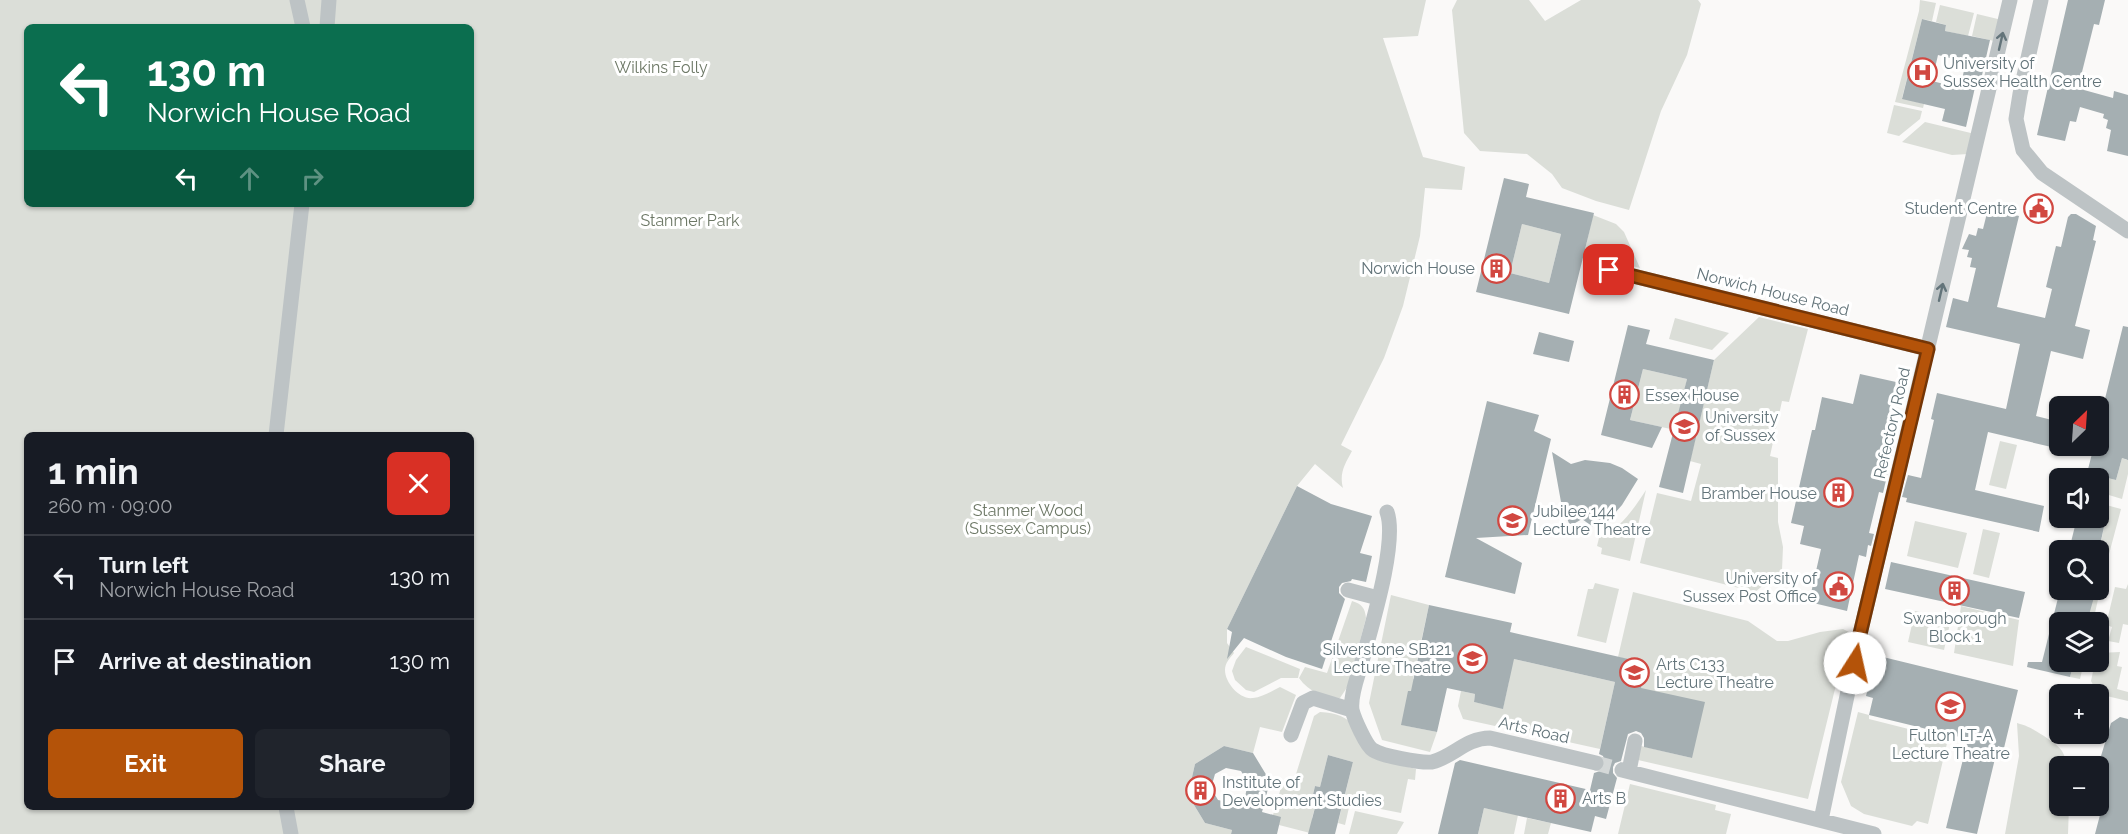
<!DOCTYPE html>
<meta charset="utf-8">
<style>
:root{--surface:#171b24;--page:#20242c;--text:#f1f3f6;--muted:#9ea1a6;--line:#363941;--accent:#b45309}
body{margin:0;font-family:Raleway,sans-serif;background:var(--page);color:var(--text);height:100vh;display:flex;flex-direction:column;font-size:22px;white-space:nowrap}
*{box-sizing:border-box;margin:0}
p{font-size:20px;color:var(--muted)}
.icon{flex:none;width:33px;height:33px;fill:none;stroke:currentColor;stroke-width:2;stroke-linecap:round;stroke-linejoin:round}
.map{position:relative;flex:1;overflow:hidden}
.side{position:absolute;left:24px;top:432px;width:450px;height:378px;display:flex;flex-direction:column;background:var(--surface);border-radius:9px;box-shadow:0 2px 4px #0004}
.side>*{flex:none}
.banner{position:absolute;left:24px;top:24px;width:450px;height:183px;border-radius:9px;box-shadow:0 2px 4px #0004;background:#0b6e4f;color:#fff;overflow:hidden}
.needle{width:39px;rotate:25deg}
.controls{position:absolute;left:2049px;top:396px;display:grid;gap:12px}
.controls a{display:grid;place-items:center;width:60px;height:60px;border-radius:9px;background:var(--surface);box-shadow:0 2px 4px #0004;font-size:30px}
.pin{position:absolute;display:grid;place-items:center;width:51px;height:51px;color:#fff;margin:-26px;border-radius:12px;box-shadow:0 3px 9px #0006}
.me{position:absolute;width:66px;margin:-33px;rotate:10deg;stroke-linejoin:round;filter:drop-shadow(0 0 4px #0008)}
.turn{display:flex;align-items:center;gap:21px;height:126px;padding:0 24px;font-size:27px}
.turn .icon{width:78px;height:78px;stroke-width:2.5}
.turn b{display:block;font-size:42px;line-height:51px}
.lanes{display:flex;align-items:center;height:57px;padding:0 24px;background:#0003;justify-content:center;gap:30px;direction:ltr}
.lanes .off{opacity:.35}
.round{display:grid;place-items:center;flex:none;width:63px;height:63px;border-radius:9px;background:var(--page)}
.head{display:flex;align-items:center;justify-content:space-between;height:102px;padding:0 24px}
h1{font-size:36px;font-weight:700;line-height:45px}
.primary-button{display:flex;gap:12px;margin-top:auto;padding:12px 24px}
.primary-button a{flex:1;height:69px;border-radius:9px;background:var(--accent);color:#fff;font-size:24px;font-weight:700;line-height:69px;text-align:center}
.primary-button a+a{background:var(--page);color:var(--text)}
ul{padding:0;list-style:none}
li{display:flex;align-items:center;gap:18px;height:84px;padding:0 24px;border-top:2px solid var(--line)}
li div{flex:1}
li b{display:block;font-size:22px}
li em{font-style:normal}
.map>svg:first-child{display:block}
.green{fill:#dbded8;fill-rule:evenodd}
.building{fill:#a5afb2;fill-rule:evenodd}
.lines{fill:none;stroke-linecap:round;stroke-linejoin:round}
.street-tunnel{stroke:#d4d8d8;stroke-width:15;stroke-dasharray:15 8;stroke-linecap:butt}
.street{stroke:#bdc3c5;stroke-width:15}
.oneway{stroke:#63747a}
.route-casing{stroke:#753606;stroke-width:15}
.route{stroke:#b45309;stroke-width:10}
.labels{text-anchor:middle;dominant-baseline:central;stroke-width:6;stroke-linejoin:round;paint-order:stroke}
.poi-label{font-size:16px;fill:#63747a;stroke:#fff;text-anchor:start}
.park-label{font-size:16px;fill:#6d7866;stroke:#fff}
.street-label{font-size:16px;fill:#63747a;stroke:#fff}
</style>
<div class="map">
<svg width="2128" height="834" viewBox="0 0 2128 834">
<rect width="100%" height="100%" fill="#faf9f8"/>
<!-- green -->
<path class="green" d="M0 0H1426L1418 36 1383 38 1423 157 1465 167 1462 190 1425 188 1420 236 1403 306 1384 358 1341 445 1352 451C1345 464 1339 473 1343 488L1315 464 1297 486 1227 629V643L1234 653C1230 658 1225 663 1225 670 1225 683 1240 700 1253 698 1262 697 1272 691 1280 687L1296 695 1282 732 1260 727 1253 753 1224 746 1195 764 1188 795 1205 823 1232 830 1231 834H0ZM27 27H471V204H27ZM27 435H471V807H27Z
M1457 0H1529L1545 21 1581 0H1698L1701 4 1687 55 1661 111 1629 210 1596 201 1562 188 1552 174 1527 154 1480 151 1464 133 1452 10Z
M1920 0 1936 3 1932 21 1922 19 1902 98 1924 104 1923 108 1895 102 1919 11Z
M1940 5 1974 13 1968 36 1945 31 1946 25 1936 22Z
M1977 14 2002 20 1994 41 1972 36Z
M1894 105 1922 111 1920 119 1899 136 1887 133Z
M1925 122 1975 134 1968 154 1952 155 1902 142Z
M1593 215 1616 224 1624 232 1640 268 1584 254Z
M1522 224 1561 234 1549 283 1510 273Z
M1759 317 1808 329 1789 402 1782 401 1770 456 1778 458V522L1783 547 1782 570 1755 592 1640 563 1657 493 1691 501 1701 464 1690 461 1714 360Z
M1675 318 1729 333 1712 350 1669 339Z
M1643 369 1687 379 1675 430 1630 420Z
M2000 441 2017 445 2006 489 1989 485Z
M2128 457V474L2122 499 2099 492 2098 478H2086L2087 473 2116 480 2122 458 2127 460Z
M1646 490 1630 561 1601 554 1602 548 1597 546 1599 538C1621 528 1633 510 1646 490Z
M2099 503 2121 509 2108 558H2103L2107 543 2101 542 2105 522 2088 518H2098Z
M1915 521 1967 533 1958 568 1907 556Z
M1983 529 2000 533 1989 578 1973 574Z
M2102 568H2105L2093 622 2082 620 2090 590H2098Z
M1595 583 1619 589 1606 643 1577 636 1588 589H1593Z
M2128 584V625L2123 624 2119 643 2108 641 2112 627 2106 625 2115 587 2126 589Z
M1633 592 1748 621 1777 641H1788L1820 632 1843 629 1849 632 1808 799 1638 760 1641 746 1692 758 1637 704 1646 664 1618 657Z
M1391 595 1429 605 1413 679 1431 683 1402 725 1437 732 1430 752 1382 740 1369 703Z
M1352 601C1362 604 1365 608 1366 618L1348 686 1340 698C1324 698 1309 692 1299 678L1305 667 1327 673Z
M1961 606 2019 620 2013 666 1954 653Z
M1915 611 1951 619 1944 650 1908 642Z
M1246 647 1300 669 1298 678H1281L1254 692 1246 690 1235 680 1232 671 1236 660Z
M2120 652 2117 666 2122 667 2117 689 2128 692V701L2098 694 2091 681 2095 662H2098L2099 653Z
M1505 657 1615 682 1600 749 1463 719 1458 706 1461 691 1475 694 1474 702 1503 708 1509 681Z
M2074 662H2084L2080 679 2070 677Z
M1320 712C1354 713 1359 732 1373 758L1416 769 1415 780 1408 779 1401 813 1350 803 1345 825 1338 823 1353 762 1328 755 1320 787 1315 786 1311 802 1316 804 1312 818 1314 834 1279 825 1273 815 1282 784 1292 787 1314 716Z
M1858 712 1869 715V719L1948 739 1928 824 1917 821 1912 826 1864 814 1851 806 1841 782Z
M2017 723C2031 727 2032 729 2044 736 2058 746 2064 748 2067 766H2060V806H2069L2068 834H2005L2019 756Z
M1630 784 1716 805 1715 810 1731 814 1726 834H1618Z
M1484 808 1518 815 1514 834H1478Z
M1355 811 1404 822 1397 834H1349Z
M1527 818 1551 823 1548 834H1524Z"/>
<!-- building -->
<path class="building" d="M2068 0H2105L2099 25 2094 24 2079 84 2085 85 2084 90 2113 98 2114 91 2128 95V156L2107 151 2111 130 2106 128 2108 120 2103 118 2104 114 2080 107 2076 122 2070 121 2065 141 2037 135Z
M1922 19 1946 25 1945 31 1990 40 1980 84 1976 83 1966 127 1942 121 1945 109 1902 99ZM1938 55 1966 62 1960 88 1932 81Z
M1504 178 1529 184 1526 197 1594 213 1569 314 1476 292ZM1522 224 1561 234 1549 283 1510 273Z
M1988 209 2019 216 1997 307 2045 318 2052 289 2046 287 2056 246 2061 247 2068 217 2071 214H2076L2096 226 2093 240 2096 241 2075 326 2090 330 2083 359 2051 351 2036 416 2060 422V449L1988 432 1975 490 2044 506 2039 532 1906 502 1907 498 1902 497 1908 475 1921 478 1934 420 1931 419 1937 393 2006 409 2020 344 1946 327 1953 298 1968 302 1976 268 1970 267 1972 258 1967 257 1969 250 1962 249 1969 234 1976 236 1978 228 1983 229Z
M1628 325 1650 330 1646 344 1714 360 1683 493 1659 487 1687 379 1643 369 1630 420 1662 427 1652 448 1601 435Z
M2123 326 2128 327V460L2122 458 2116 480 2087 473 2094 446H2098V427Z
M1539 332 1574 341 1569 362 1533 354Z
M1860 374 1896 382 1886 426 1898 429 1883 493 1879 492 1869 533 1874 534 1871 546 1868 545 1866 557 1859 555 1847 611 1809 602 1821 549 1800 544 1804 526 1791 523 1812 430H1815L1822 397 1853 404Z
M1487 401 1539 415 1534 431 1551 439 1528 535 1476 538 1522 563 1515 594 1445 577Z
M1552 452 1571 464 1585 460 1610 463 1622 468 1638 479 1622 505 1606 523 1593 527 1582 519 1570 526 1561 502Z
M1297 486 1331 504 1372 516 1360 553 1372 556 1366 582 1352 579 1351 581 1342 583 1339 587V593L1345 599 1322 669 1286 657 1244 638 1227 659 1232 632 1227 629Z
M2077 518H2088L2105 522 2099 550H2069Z
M1891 562 2025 592 2019 618 1885 589Z
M2060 590H2096L2087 622H2060V662H2074L2070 677 2027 667 2028 662H2042Z
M1429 605 1512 623 1510 632 1646 663 1641 688 1705 702 1692 758 1644 747V738L1641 733 1636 731 1628 734 1621 761 1615 763 1613 767V773L1617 778 1606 819 1595 816 1591 832 1484 808 1478 834H1438L1455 763 1460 760 1590 790 1594 773 1603 770 1606 765 1603 756 1599 754 1615 682 1514 659 1503 709 1474 702 1475 694 1447 688 1437 732 1401 725 1408 691H1411Z
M1883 657 2018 690 2004 748 1998 746 1977 834 1946 828 1968 739 1869 715 1873 698 1866 696 1872 672 1879 674Z
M2120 717 2128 719V834H2095L2106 792 2098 791V756H2101L2111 723Z
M1224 746 1253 753 1270 781 1262 812 1281 817 1277 834H1231L1232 830 1205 823 1188 795 1195 764ZM1226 768 1241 771 1248 783 1245 797 1233 803 1218 800 1211 788 1215 774Z
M1328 755 1353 762 1335 834H1308L1316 804 1311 803 1315 786 1320 787Z"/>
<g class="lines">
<!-- street-tunnel -->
<path class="street-tunnel" d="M1596 763 1622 770"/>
<!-- street -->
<path class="street" d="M297 0 303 27
M2041 0 2020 94 2016 119 2023 150 2042 173 2128 231
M327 27 329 0
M1609 270 1928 349
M276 435 302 204
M1387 512C1398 543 1370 631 1361 665 1357 679 1350 696 1352 710 1354 718 1366 746 1373 750 1382 756 1420 763 1432 762 1453 757 1466 738 1490 738L1596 763
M1348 590 1378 598
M1291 735 1303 703 1313 698 1352 710
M1622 770 1874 834
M1629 771 1635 741
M286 807 291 834
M1821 820 1860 634 2010 0"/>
</g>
<!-- one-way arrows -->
<defs><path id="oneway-shaft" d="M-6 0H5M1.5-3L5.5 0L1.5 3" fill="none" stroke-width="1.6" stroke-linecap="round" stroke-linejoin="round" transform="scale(1.5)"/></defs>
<g class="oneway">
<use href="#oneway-shaft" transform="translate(2001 41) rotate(-77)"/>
<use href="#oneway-shaft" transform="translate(1941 292) rotate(-77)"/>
</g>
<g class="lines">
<defs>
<path id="route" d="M1609 270 1928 349 1860 634 1855 663"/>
</defs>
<!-- route casing -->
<use href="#route" class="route-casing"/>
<!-- route -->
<use href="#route" class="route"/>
</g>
<!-- icons -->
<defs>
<symbol id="hospital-ring" viewBox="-11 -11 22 22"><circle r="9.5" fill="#fff" stroke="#d14841" stroke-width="1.5"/><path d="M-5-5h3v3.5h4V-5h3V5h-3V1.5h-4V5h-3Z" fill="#d14841"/></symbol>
<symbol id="civic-ring" viewBox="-11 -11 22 22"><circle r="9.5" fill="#fff" stroke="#d14841" stroke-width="1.5"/><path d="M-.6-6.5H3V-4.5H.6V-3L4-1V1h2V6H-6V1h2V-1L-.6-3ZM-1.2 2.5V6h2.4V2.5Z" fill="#d14841"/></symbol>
<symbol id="building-ring" viewBox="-11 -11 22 22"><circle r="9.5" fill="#fff" stroke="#d14841" stroke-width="1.5"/><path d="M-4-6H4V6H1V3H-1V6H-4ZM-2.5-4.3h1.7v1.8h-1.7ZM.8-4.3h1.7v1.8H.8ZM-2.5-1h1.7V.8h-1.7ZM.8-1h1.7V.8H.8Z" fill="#d14841"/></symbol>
<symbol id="university-ring" viewBox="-11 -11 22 22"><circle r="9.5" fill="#fff" stroke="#d14841" stroke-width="1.5"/><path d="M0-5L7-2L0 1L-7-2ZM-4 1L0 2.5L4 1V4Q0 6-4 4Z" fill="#d14841"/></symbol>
</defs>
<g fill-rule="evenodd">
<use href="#hospital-ring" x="1906" y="56" width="33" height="33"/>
<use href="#civic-ring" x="2022" y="192" width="33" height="33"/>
<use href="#building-ring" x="1480" y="252" width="33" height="33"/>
<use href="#building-ring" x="1608" y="378" width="33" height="33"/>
<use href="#university-ring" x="1668" y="410" width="33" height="33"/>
<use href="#building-ring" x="1822" y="476" width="33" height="33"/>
<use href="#university-ring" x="1496" y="504" width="33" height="33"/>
<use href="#civic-ring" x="1822" y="570" width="33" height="33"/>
<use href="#building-ring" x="1938" y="574" width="33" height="33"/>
<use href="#university-ring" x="1456" y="642" width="33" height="33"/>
<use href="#university-ring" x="1618" y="656" width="33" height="33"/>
<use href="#university-ring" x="1934" y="690" width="33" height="33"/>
<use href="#building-ring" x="1184" y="774" width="33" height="33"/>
<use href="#building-ring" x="1544" y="782" width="33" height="33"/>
</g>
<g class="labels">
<!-- poi labels -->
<g class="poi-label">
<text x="1943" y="63">University of<tspan x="1943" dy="18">Sussex Health Centre</tspan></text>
<text x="2017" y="208" text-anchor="end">Student Centre</text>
<text x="1475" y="268" text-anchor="end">Norwich House</text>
<text x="1645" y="395">Essex House</text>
<text x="1705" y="417">University<tspan x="1705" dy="18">of Sussex</tspan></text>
<text x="1817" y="493" text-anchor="end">Bramber House</text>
<text x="1533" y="511">Jubilee 144<tspan x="1533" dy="18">Lecture Theatre</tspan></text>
<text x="1817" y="578" text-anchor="end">University of<tspan x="1817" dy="18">Sussex Post Office</tspan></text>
<text x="1955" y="618" text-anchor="middle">Swanborough<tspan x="1955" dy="18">Block 1</tspan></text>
<text x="1451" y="649" text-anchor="end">Silverstone SB121<tspan x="1451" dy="18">Lecture Theatre</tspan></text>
<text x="1656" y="664">Arts C133<tspan x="1656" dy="18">Lecture Theatre</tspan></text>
<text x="1951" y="735" text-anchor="middle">Fulton LT-A<tspan x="1951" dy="18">Lecture Theatre</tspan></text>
<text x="1222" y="782">Institute of<tspan x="1222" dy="18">Development Studies</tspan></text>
<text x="1582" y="798">Arts B</text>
</g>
<!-- park labels -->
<g class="park-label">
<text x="661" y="67">Wilkins Folly</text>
<text x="690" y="220">Stanmer Park</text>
<text x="1028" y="510">Stanmer Wood<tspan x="1028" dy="18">(Sussex Campus)</tspan></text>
</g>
<!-- street labels -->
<g class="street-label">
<text transform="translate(1773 292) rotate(14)">Norwich House Road</text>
<text transform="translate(1892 423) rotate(-77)">Refectory Road</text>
<text transform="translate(1534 730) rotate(13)">Arts Road</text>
</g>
</g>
</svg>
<div class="controls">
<a><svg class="needle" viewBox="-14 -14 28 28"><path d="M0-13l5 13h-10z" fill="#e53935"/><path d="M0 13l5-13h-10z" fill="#9ea1a6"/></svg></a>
<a><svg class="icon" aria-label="sound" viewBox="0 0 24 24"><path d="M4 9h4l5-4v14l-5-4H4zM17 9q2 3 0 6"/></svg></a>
<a><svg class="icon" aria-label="search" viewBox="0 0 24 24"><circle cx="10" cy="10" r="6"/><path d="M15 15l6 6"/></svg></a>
<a><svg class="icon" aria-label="layers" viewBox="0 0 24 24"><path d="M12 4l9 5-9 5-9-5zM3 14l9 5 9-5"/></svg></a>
<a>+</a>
<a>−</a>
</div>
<div class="pin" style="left:1609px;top:270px;background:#d93025"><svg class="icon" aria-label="arrive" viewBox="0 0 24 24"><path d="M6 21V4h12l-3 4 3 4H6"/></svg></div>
<svg class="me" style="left:1855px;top:663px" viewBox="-20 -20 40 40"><circle r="19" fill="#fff"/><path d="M0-13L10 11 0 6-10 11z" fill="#b45309"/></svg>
<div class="banner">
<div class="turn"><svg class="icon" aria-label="left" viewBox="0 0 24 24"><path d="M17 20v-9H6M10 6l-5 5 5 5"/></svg><div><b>130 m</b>Norwich House Road</div></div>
<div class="lanes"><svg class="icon" aria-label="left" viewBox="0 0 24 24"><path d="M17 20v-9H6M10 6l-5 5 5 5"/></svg><svg class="icon off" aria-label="ahead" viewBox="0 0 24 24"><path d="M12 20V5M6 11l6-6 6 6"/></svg><svg class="icon off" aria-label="right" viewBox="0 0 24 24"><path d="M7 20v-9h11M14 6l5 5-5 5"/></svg></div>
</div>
<section class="side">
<div class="head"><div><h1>1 min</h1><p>260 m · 09:00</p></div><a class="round" style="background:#d93025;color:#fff"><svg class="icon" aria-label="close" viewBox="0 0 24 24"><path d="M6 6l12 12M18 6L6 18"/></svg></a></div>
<ul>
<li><svg class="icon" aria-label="left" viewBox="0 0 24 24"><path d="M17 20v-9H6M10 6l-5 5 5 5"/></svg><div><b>Turn left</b><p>Norwich House Road</p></div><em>130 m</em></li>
<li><svg class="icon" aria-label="arrive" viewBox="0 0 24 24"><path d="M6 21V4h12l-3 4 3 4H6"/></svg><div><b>Arrive at destination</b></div><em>130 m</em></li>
</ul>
<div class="primary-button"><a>Exit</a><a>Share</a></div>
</section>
</div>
